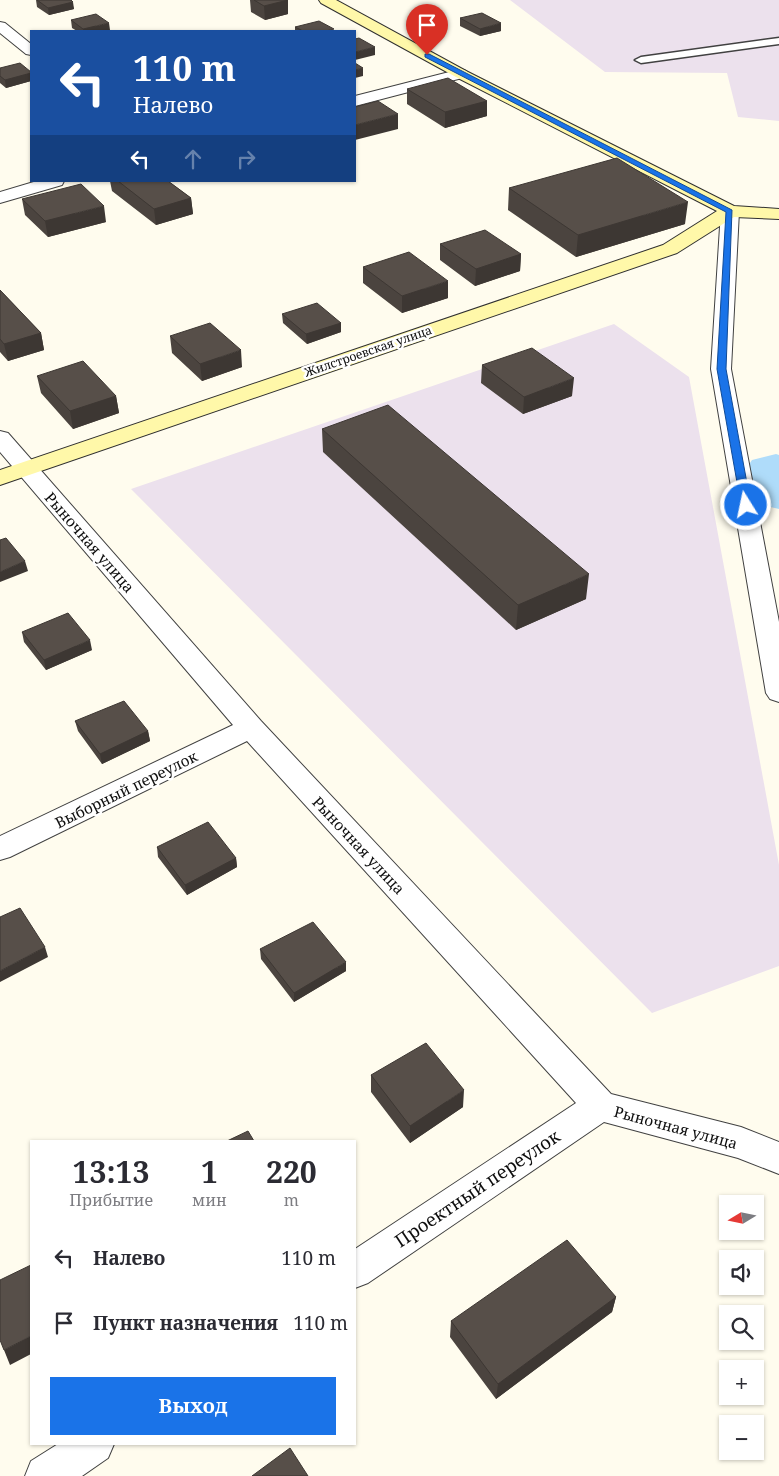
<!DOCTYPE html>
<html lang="ru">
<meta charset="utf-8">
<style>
:root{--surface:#fff;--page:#f7f7f7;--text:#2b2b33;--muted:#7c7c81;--accent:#1a73e8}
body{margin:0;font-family:"Noto Serif",serif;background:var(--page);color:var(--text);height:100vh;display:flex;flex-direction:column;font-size:19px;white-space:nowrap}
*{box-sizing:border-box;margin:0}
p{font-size:16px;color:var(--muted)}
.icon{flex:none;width:28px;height:28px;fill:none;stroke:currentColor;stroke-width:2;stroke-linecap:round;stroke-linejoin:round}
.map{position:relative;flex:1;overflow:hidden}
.drawer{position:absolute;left:30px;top:1140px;width:326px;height:305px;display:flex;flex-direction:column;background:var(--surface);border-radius:0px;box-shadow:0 1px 4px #0004}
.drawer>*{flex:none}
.hud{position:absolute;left:30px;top:30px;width:326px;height:152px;border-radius:0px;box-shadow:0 1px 4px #0004;background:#1a4fa0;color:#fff;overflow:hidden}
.needle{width:32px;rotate:260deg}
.buttons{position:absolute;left:719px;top:1195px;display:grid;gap:10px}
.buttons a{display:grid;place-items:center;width:45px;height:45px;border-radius:0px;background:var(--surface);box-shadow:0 1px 4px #0004;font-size:25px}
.pin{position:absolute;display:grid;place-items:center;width:42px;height:42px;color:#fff;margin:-51px -21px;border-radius:50% 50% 50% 0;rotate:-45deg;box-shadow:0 0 5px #0007}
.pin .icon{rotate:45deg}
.me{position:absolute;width:55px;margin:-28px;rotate:350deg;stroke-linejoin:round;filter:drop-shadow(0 0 4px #0008)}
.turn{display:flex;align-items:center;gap:18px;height:105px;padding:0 20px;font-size:22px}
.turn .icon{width:65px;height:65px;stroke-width:2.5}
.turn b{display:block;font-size:35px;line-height:42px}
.lanes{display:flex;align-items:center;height:48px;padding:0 20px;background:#0003;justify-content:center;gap:25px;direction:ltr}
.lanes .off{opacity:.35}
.eta{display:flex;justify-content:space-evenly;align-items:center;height:85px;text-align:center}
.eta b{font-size:30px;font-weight:700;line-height:35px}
.cta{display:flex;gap:10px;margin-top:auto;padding:10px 20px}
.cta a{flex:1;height:58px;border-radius:0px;background:var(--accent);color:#fff;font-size:20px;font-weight:700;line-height:58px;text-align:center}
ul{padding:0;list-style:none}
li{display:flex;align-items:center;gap:15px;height:65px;padding:0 20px}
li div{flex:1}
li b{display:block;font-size:19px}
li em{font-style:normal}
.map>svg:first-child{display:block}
.industrial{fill:#ece1ed}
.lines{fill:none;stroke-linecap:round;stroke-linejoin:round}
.river{fill:#afdcfa;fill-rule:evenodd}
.lane-casing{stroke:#414141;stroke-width:3}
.street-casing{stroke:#414141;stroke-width:2}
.secondary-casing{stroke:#303030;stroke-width:2}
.lane{fill:#fff;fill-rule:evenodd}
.street{fill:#fff;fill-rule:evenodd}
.secondary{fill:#fff8a9;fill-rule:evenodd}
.wall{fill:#4b443f}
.shaded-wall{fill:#3d3733}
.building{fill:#574f49;stroke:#3d3733}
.route{fill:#1a73e8;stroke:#114b97}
.labels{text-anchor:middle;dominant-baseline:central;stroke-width:5;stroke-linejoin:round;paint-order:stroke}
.far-street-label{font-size:12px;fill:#0e0e0e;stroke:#fff}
.street-label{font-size:15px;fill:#0e0e0e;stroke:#fff}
.near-street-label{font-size:18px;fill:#0e0e0e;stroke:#fff}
</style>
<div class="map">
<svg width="779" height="1476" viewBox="0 0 779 1476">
<rect width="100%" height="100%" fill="#fffcee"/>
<!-- industrial -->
<path class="industrial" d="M510 0H779V121L738 117 727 73 605 72Z
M614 324 689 377 779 865V966L652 1013 131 489Z"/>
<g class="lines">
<!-- river -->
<path class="river" d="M776 454 779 455V509L754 503 744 488 742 475 752 460Z"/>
<defs>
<path id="lane" d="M779 38V44L641 63 635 60 641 57Z"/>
<path id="street" d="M0 22 5 23 31 44V55L26 54 0 33Z
M461 69 466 71 469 74 466 77 355 106V96Z
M37 181H64L62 185 0 203V192Z
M730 206 736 207 739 211 731 369 779 622V702L770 699 766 693 711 369 721 211 724 207Z
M0 431 8 433 261 721 611 1094 741 1127 779 1142V1174L738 1158 604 1122 368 1283 355 1288V1249L576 1103 247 741 10 857 0 860V836L233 725 0 452Z
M58 1444H114L108 1458 82 1476H25L31 1461Z"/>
<path id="secondary" d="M319 0H336L466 71 734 206 779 209V219L734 217 677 253 0 485V470L663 245 717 211 456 77 321 3Z"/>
</defs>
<!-- lane casing -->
<use href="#lane" class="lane-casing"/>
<!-- street casing -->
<use href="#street" class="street-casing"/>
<!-- secondary casing -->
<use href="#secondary" class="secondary-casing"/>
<!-- lane -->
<use href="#lane" class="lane"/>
<!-- street -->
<use href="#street" class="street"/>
<!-- secondary -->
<use href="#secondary" class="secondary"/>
</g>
<!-- wall -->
<path class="wall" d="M36 0H71L74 9 49 15 37 7Z
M250 0H288V14L265 20 251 12Z
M460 18 501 31 480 36 460 26Z
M71 20 110 30 106 31H77L72 28Z
M295 27 334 31H295Z
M0 68 31 72V81L6 88 0 83Z
M407 89 487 101V116L445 128 407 104Z
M110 181H168L191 198 193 214 156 225 112 191Z
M509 188 685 224 576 257 508 210Z
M22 199 106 222 48 237 25 215Z
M440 244 521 254 520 271 475 286 440 260Z
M363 267 448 298 402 313 363 283Z
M0 290 41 333 44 350 8 361 0 352Z
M282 314 341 323V332L307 344 283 323Z
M170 336 242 367 202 381 172 353Z
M482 365 572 396 523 414 481 383Z
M37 376 116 396 119 413 73 429 41 393Z
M322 429 586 599 516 630 323 452Z
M22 632 92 650 46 670 24 642Z
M75 721 148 731 150 741 102 764 78 731Z
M157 847 236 858 237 867 187 895 158 857Z
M260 949 346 971 294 1002 261 959Z
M371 1075 463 1107 410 1143 371 1092Z
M616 1297 612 1312 496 1399 450 1337 451 1321Z"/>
<!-- shaded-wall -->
<path class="shaded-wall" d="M288 0V14L265 20 264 6Z
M73 2 74 9 49 15 48 8Z
M109 23 110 30 106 31H84L83 29Z
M501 23V31L480 36V29Z
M375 47V55L355 60V52Z
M363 68V76L355 78V70Z
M31 73V81L6 88 5 80Z
M487 101V116L445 128V112Z
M398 114V129L355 140V125Z
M191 198 193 214 156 225 154 209Z
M688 202 685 224 576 257 578 235Z
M104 206 106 222 48 237 45 221Z
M521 254 520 271 475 286 476 269Z
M448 281V298L402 313V296Z
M341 323V332L307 344 306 334Z
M41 333 44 350 8 361 4 344Z
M241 350 242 367 202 381 200 364Z
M574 378 572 396 523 414 524 397Z
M116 396 119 413 73 429 70 411Z
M25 561 28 571 0 582V572Z
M589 574 586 599 516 630 518 605Z
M90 640 92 650 46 670 44 660Z
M148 731 150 741 102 764 100 754Z
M236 858 237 867 187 895 185 885Z
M45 947 48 957 0 982V971Z
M346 962V971L294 1002V993Z
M464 1090 463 1107 410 1143V1126Z
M616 1297 612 1312 496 1399 498 1384Z
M31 1336V1354L10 1365 4 1350Z"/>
<!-- building -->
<path class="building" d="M37 0H71L73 2 48 8Z
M254 0H288L264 6Z
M482 13 501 23 480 29 460 18Z
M96 14 109 23 83 29 71 20Z
M319 21 334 29 326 31H303L295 27Z
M359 38 375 47 355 52V39Z
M20 63 31 72V73L5 80 0 76V68Z
M355 63 363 68 355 70Z
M448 78 487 101 445 112 407 89Z
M378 101 398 114 355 125V107Z
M617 158 688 202 578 235 509 188Z
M118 181H168L191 198 154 209Z
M81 184 104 206 45 221 22 199Z
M485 230 521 254 476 269 440 244Z
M409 252 448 281 402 296 363 267Z
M0 290 41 333 4 344 0 339Z
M317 303 341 323 306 334 282 314Z
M210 323 241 350 200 364 170 336Z
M532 348 574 378 524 397 482 365Z
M83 361 116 396 70 411 37 376Z
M388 405 589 574 518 605 322 429Z
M6 538 25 561 0 572V540Z
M68 613 90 640 44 660 22 632Z
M124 701 148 731 100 754 75 721Z
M208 822 236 858 185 885 157 847Z
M20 908 45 947 0 971V917Z
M313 922 346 962 294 993 260 949Z
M426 1043 464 1090 410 1126 371 1075Z
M248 1131 254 1141H227Z
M567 1240 616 1297 498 1384 451 1321Z
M31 1265V1336L4 1350 0 1340V1280Z
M290 1448 308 1476H252Z"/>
<!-- route -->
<path class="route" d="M425 54H429L732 210 726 369 751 505 749 507 746 508 741 505 717 369 726 212 425 57Z"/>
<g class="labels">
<!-- far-street labels -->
<g class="far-street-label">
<text transform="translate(368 351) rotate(-19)">Жилстроевская улица</text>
</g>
<!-- street labels -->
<g class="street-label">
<text transform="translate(90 542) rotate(49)">Рыночная улица</text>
<text transform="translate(126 789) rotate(-26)">Выборный переулок</text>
<text transform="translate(359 845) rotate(47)">Рыночная улица</text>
<text transform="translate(676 1127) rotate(15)">Рыночная улица</text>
</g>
<!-- near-street labels -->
<g class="near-street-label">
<text transform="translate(477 1188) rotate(-34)">Проектный переулок</text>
</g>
</g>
</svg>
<div class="buttons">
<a><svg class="needle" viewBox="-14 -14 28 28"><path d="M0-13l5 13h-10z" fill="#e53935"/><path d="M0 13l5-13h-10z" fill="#7c7c81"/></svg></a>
<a><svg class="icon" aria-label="sound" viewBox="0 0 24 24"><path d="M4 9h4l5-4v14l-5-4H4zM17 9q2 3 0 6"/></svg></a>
<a><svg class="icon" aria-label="search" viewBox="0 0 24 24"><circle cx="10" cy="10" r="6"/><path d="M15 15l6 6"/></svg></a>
<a>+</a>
<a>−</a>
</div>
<div class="pin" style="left:427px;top:55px;background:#d93025"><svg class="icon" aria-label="arrive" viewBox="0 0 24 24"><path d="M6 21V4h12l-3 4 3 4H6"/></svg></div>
<svg class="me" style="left:746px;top:505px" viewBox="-20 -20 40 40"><circle r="17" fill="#1a73e8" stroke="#fff" stroke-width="3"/><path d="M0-11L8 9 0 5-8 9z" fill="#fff"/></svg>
<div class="hud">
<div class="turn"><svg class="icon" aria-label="left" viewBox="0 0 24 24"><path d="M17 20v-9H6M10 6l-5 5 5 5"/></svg><div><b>110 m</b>Налево</div></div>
<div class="lanes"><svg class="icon" aria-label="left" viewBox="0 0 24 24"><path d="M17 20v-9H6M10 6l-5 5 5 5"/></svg><svg class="icon off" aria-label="ahead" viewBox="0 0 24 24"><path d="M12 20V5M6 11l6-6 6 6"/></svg><svg class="icon off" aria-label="right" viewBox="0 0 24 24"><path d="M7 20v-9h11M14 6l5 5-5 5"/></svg></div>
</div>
<section class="drawer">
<div class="eta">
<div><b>13:13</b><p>Прибытие</p></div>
<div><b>1</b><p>мин</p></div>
<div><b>220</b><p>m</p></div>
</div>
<ul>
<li><svg class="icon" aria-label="left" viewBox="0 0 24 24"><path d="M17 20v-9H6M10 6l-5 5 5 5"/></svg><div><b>Налево</b></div><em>110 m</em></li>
<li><svg class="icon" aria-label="arrive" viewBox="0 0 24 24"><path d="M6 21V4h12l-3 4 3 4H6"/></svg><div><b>Пункт назначения</b></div><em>110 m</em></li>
</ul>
<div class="cta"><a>Выход</a></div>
</section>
</div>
